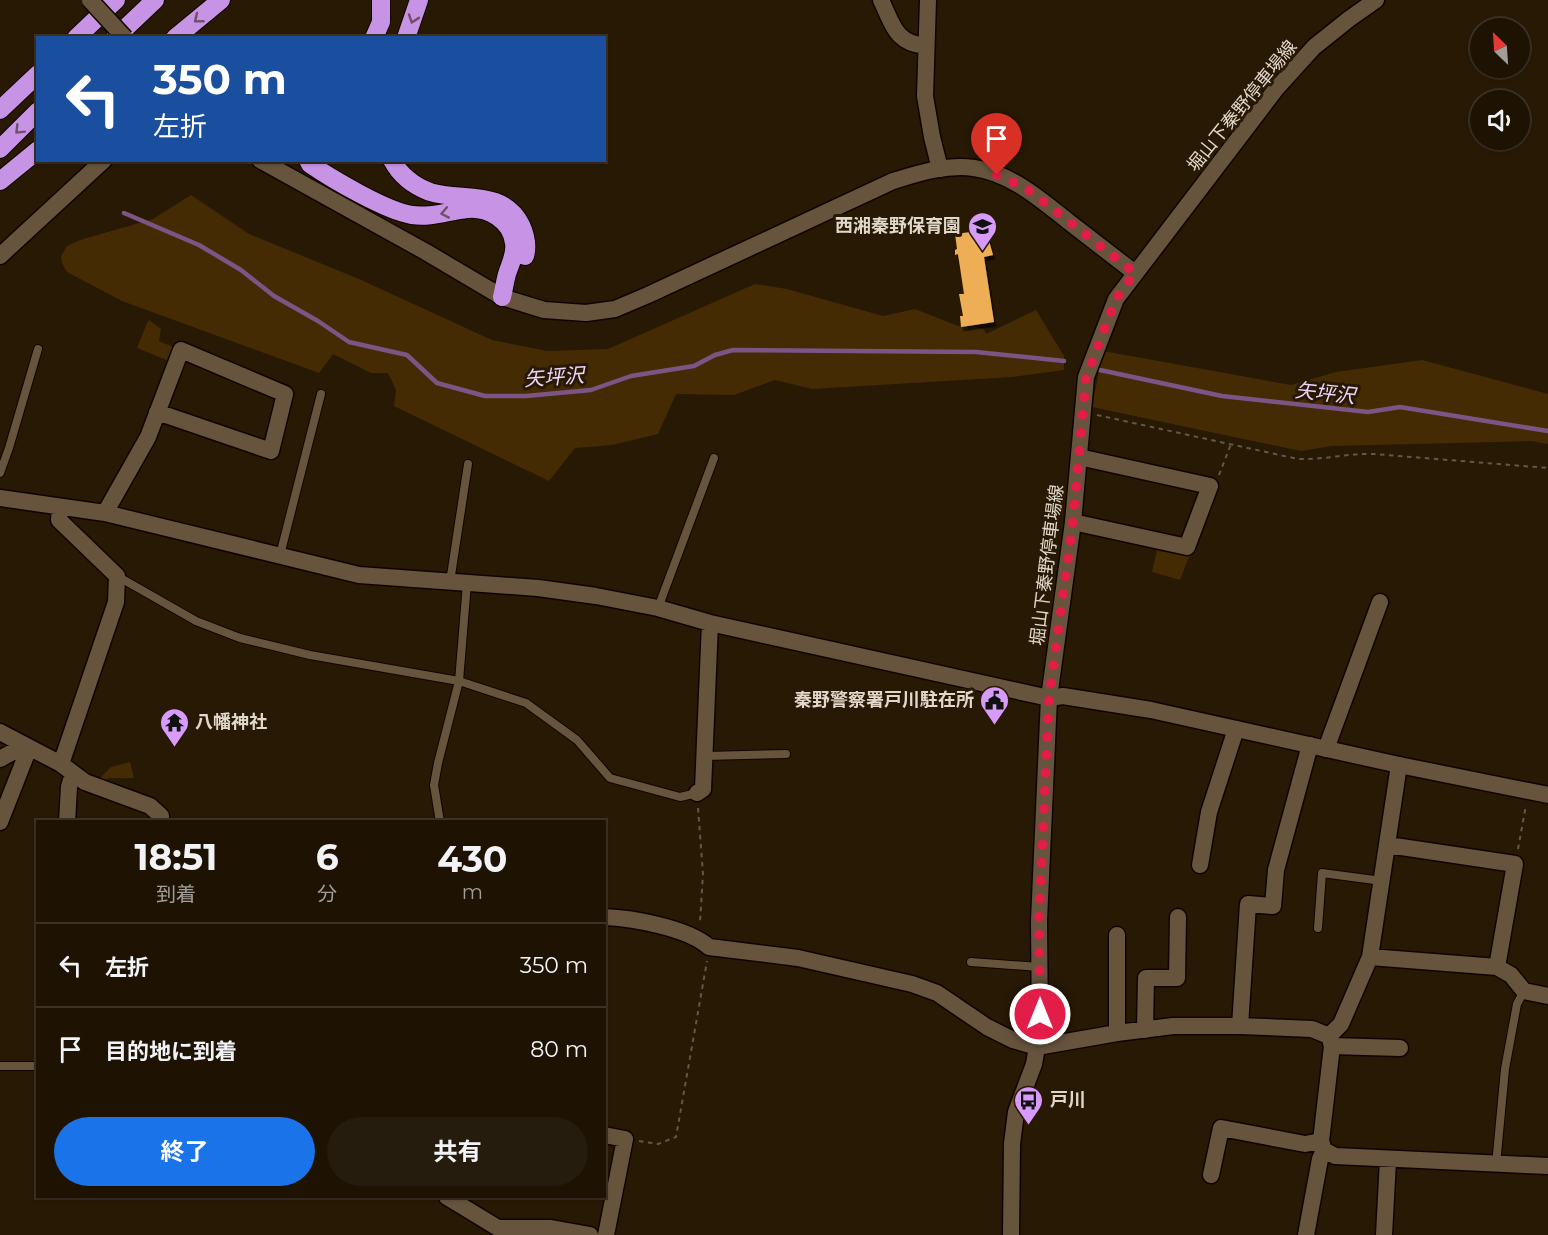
<!DOCTYPE html>
<html lang="ja">
<meta charset="utf-8">
<style>
:root{--surface:#1e1303;--page:#261c0d;--text:#f1f3f6;--muted:#a19e9a;--line:#3c3225;--accent:#1a73e8}
body{margin:0;font-family:Montserrat,"Noto Sans JP",sans-serif;background:var(--page);color:var(--text);height:100vh;display:flex;flex-direction:column;font-size:22px;white-space:nowrap}
*{box-sizing:border-box;margin:0}
p{font-size:20px;color:var(--muted)}
.icon{flex:none;width:33px;height:33px;fill:none;stroke:currentColor;stroke-width:2;stroke-linecap:round;stroke-linejoin:round}
.map{position:relative;flex:1;overflow:hidden}
.details{position:absolute;left:36px;top:820px;width:570px;height:378px;display:flex;flex-direction:column;background:var(--surface);border-radius:0px;box-shadow:0 2px 4px #0004,0 0 0 2px var(--line)}
.details>*{flex:none}
.guide{position:absolute;left:36px;top:36px;width:570px;height:126px;border-radius:0px;box-shadow:0 2px 4px #0004,0 0 0 2px var(--line);background:#1a4fa0;color:#fff;overflow:hidden}
.needle{width:39px;rotate:335deg}
.buttons{position:absolute;left:1470px;top:18px;display:grid;gap:12px}
.buttons a{display:grid;place-items:center;width:60px;height:60px;border-radius:50%;background:var(--surface);box-shadow:0 2px 4px #0004,0 0 0 2px var(--line);font-size:30px}
.pin{position:absolute;display:grid;place-items:center;width:51px;height:51px;color:#fff;margin:-62px -26px;border-radius:50% 50% 50% 0;rotate:-45deg;box-shadow:0 0 6px #0007}
.pin .icon{rotate:45deg}
.me{position:absolute;width:66px;margin:-33px;rotate:0deg;stroke-linejoin:round;filter:drop-shadow(0 0 4px #0008)}
.turn{display:flex;align-items:center;gap:21px;height:126px;padding:0 18px;font-size:27px}
.turn .icon{width:78px;height:78px;stroke-width:2.5}
.turn b{display:block;font-size:42px;line-height:51px}
.eta{display:flex;justify-content:space-evenly;align-items:center;height:102px;text-align:center}
.eta b{font-size:36px;font-weight:700;line-height:42px}
.primary-button{display:flex;gap:12px;margin-top:auto;padding:12px 18px}
.primary-button a{flex:1;height:69px;border-radius:36px;background:var(--accent);color:#fff;font-size:24px;font-weight:700;line-height:69px;text-align:center}
.primary-button a+a{background:var(--page);color:var(--text)}
ul{padding:0;list-style:none}
li{display:flex;align-items:center;gap:18px;height:84px;padding:0 18px;border-top:2px solid var(--line)}
li div{flex:1}
li b{display:block;font-size:22px}
li em{font-style:normal}
.map>svg:first-child{display:block}
.green{fill:#442b03}
.lines{fill:none;stroke-linecap:round;stroke-linejoin:round}
.stream{stroke:#7b5585;stroke-width:4.5}
.building{fill:#eeae56;filter:url(#shadow)}
.service-casing{stroke:#110400;stroke-width:10}
.minor-casing{stroke:#110400;stroke-width:19}
.tertiary-casing{stroke:#110400;stroke-width:19}
.secondary-casing{stroke:#110400;stroke-width:19}
.motorway-casing{stroke:#110400;stroke-width:20}
.path{stroke:#645744;stroke-width:2;stroke-dasharray:4.5 4.5;stroke-linecap:butt}
.service{stroke:#66543d;stroke-width:8}
.minor{stroke:#66543d;stroke-width:16}
.tertiary{stroke:#66543d;stroke-width:16}
.secondary{stroke:#66543d;stroke-width:16}
.motorway{stroke:#c793e5;stroke-width:18}
.tertiary-bridge-casing{stroke:#110400;stroke-width:19;stroke-linecap:butt}
.tertiary-bridge{stroke:#66543d;stroke-width:16}
.oneway{stroke:#705069}
.route{stroke:#e11d48;stroke-width:10;stroke-dasharray:0 18}
.labels{text-anchor:middle;dominant-baseline:central;stroke-width:6;stroke-linejoin:round;paint-order:stroke}
.street-label{font-size:18px;fill:#e1d7ca;stroke:#281904}
.poi-label{font-size:18px;font-weight:bold;fill:#e1d7ca;stroke:#281904;text-anchor:end}
.water-label{font-size:20px;font-style:italic;fill:#eed4ff;stroke:#281904}
</style>
<div class="map">
<svg width="1548" height="1235" viewBox="0 0 1548 1235">
<defs>
<filter id="shadow"><feDropShadow dx="2.5" dy="4.5" stdDeviation="0" flood-color="#0009"/></filter>
</defs>
<rect width="100%" height="100%" fill="#281904"/>
<!-- green -->
<path class="green" d="M191 195 249 234 359 279 492 340 547 351 608 349 755 284 787 289 883 316 915 309 958 326 983 328 986 334 1036 310 1064 356V370L1012 377 812 389 775 380 734 395 676 394 658 434 612 445 575 448 549 481 394 406 396 390 388 373H371L333 354 319 373 122 301 67 272 62 263 61 256 67 246 80 240 153 219Z
M149 320 161 329 159 341 173 347 169 361 137 348 147 323Z
M1103 351 1291 385 1336 372 1422 360 1548 394V444L1531 441 1332 446 1301 451 1092 407Z
M1165 548 1190 554 1180 580 1152 572 1157 550 1164 552Z
M130 762 134 778H109L102 782 97 781 111 767Z"/>
<g class="lines">
<!-- stream -->
<path class="stream" d="M124 213 199 245 241 270 274 296 318 321 349 342 407 355 437 383 485 396H526L591 390 631 376 694 366 715 355 733 350 976 352 1064 361
M1100 370 1222 396 1368 412 1400 407 1548 431"/>
</g>
<!-- building -->
<path class="building" d="M986 230 993 255 984 257 994 322 961 327 960 316H963L959 294H964L958 254 955 255V250L957 249 955 234Z"/>
<g class="lines">
<defs>
<path id="service" d="M0 473 9 448 38 349
M280 555 321 394
M117 576 196 621 240 638 310 655 459 681 526 703 577 740 610 778 680 797 697 793
M450 582 468 464
M658 608 714 458
M705 756 786 754
M440 822 434 785 438 763 459 681 467 583
M1318 928 1322 873 1382 881
M971 962 1040 967
M0 1066H38
M1496 1165 1505 1069 1517 1004 1524 991"/>
<path id="minor" d="M881 0C893 25 895 43 926 46
M928 0 925 96 932 137 940 169
M0 498 105 513 359 575 538 588 596 596 658 608 710 623 1049 698
M60 508 59 520 117 576 116 602 61 764
M105 513 148 437 181 350 285 394 271 451 157 412
M1073 522 1187 547 1210 486 1079 457
M0 732 61 764 85 782 150 806 161 816V822
M1326 749 1380 602
M0 759 25 745
M697 793 703 789 710 623
M0 822 29 748
M67 822 69 787 73 773
M1388 845 1515 864 1497 967
M1200 865 1209 812 1236 729
M604 917C632 918 688 928 709 947L798 958 912 984 937 993 987 1027 1013 1040 1037 1047 1117 1033 1173 1026H1240L1312 1029 1329 1036 1332 1046 1321 1141 1324 1150 1335 1156 1548 1166
M1370 957 1497 967 1511 975 1524 991 1548 996
M1240 1026 1248 904 1273 906 1276 870 1310 745
M1145 1030 1146 978H1177L1178 917
M1117 1033V935
M1329 1036 1341 1024 1370 957 1399 765
M1332 1046 1400 1048
M604 1135 625 1139 606 1235
M1211 1175 1221 1128 1305 1144 1321 1141
M447 1197 498 1228H551L590 1235
M1306 1235 1320 1159 1324 1150
M1384 1235 1388 1160"/>
<path id="tertiary" d="M260 160 426 252 502 297 544 310 586 313 615 309 648 295 893 181C919 173 947 164 974 168 1011 173 1041 200 1069 222 1091 239 1113 256 1135 273
M0 256 104 160
M1049 698 1063 696 1151 710 1399 765 1548 795"/>
<path id="secondary" d="M1011 1235 1012 1144 1016 1112 1034 1064 1040 1030 1039 921 1049 698 1073 522 1086 377 1116 299 1276 89 1314 47 1349 19 1376 0"/>
<path id="motorway" d="M76 38 116 0
M115 38 155 0
M175 38 221 0
M374 38 381 22V0
M406 38 419 0
M0 110 38 74
M0 149 38 111
M308 160 310 164C332 179 386 211 412 215 431 218 448 211 467 209 488 207 511 220 514 243 516 254 510 264 507 274 505 281 504 289 502 297
M392 160C400 175 414 186 430 192 462 202 502 188 521 225 525 234 528 246 525 256
M0 181 38 150"/>
</defs>
<!-- service casing -->
<use href="#service" class="service-casing"/>
<!-- minor casing -->
<use href="#minor" class="minor-casing"/>
<!-- tertiary casing -->
<use href="#tertiary" class="tertiary-casing"/>
<!-- secondary casing -->
<use href="#secondary" class="secondary-casing"/>
<!-- motorway casing -->
<use href="#motorway" class="motorway-casing"/>
<!-- path -->
<path class="path" d="M1097 415 1298 459C1324 460 1348 453 1374 454L1548 468
M1219 475 1231 444
M698 808 703 874 700 922
M1518 849 1526 805
M639 1141 658 1144 676 1137 707 961"/>
<!-- service -->
<use href="#service" class="service"/>
<!-- minor -->
<use href="#minor" class="minor"/>
<!-- tertiary -->
<use href="#tertiary" class="tertiary"/>
<!-- secondary -->
<use href="#secondary" class="secondary"/>
<!-- motorway -->
<use href="#motorway" class="motorway"/>
<defs>
<path id="tertiary-bridge" d="M90 0 125 38"/>
</defs>
<!-- tertiary-bridge casing -->
<use href="#tertiary-bridge" class="tertiary-bridge-casing"/>
<!-- tertiary-bridge -->
<use href="#tertiary-bridge" class="tertiary-bridge"/>
</g>
<!-- one-way arrows -->
<defs><path id="oneway-chevron" d="M-2-3.5L2.5 0L-2 3.5" fill="none" stroke-width="1.6" stroke-linecap="round" stroke-linejoin="round" transform="scale(1.5)"/></defs>
<g class="oneway">
<use href="#oneway-chevron" transform="translate(198 19) rotate(141)"/>
<use href="#oneway-chevron" transform="translate(413 19) rotate(109)"/>
<use href="#oneway-chevron" transform="translate(19 130) rotate(135)"/>
<use href="#oneway-chevron" transform="translate(445 213) rotate(169)"/>
</g>
<g class="lines">
<!-- route -->
<path class="route" d="M997 175 1026 188 1135 273 1116 299 1086 377 1073 522 1049 698 1039 921 1040 1014"/>
</g>
<!-- icons -->
<defs>
<symbol id="school-pin" viewBox="-11 -11 22 30"><path d="M0 17L-7.5 6A9.5 9.5 0 1 1 7.5 6Z" fill="#d79bf9" stroke="#281904"/><path d="M0-5L7-2L0 1L-7-2ZM-4 1L0 2.5L4 1V4Q0 6-4 4Z" fill="#111"/></symbol>
<symbol id="civic-pin" viewBox="-11 -11 22 30"><path d="M0 17L-7.5 6A9.5 9.5 0 1 1 7.5 6Z" fill="#d79bf9" stroke="#281904"/><path d="M-.6-6.5H3V-4.5H.6V-3L4-1V1h2V6H-6V1h2V-1L-.6-3ZM-1.2 2.5V6h2.4V2.5Z" fill="#111"/></symbol>
<symbol id="temple-pin" viewBox="-11 -11 22 30"><path d="M0 17L-7.5 6A9.5 9.5 0 1 1 7.5 6Z" fill="#d79bf9" stroke="#281904"/><path d="M0-6L5-2H3V0L6.5 2.5H4V6H1.5V3h-3V6H-4V2.5H-6.5L-3 0V-2H-5Z" fill="#111"/></symbol>
<symbol id="bus-pin" viewBox="-11 -11 22 30"><path d="M0 17L-7.5 6A9.5 9.5 0 1 1 7.5 6Z" fill="#d79bf9" stroke="#281904"/><path d="M-5-6H5V4H4V6H2V4H-2V6H-4V4H-5ZM-3.5-4V0h7V-4ZM-3.5 1.2v1.5H-2V1.2ZM2 1.2v1.5H3.5V1.2Z" fill="#111"/></symbol>
</defs>
<g fill-rule="evenodd">
<use href="#school-pin" x="966" y="210" width="33" height="45"/>
<use href="#civic-pin" x="978" y="684" width="33" height="45"/>
<use href="#temple-pin" x="158" y="706" width="33" height="45"/>
<use href="#bus-pin" x="1012" y="1084" width="33" height="45"/>
</g>
<g class="labels">
<!-- street labels -->
<g class="street-label">
<text transform="translate(1242 106) rotate(-51)">堀山下秦野停車場線</text>
<text transform="translate(1047 565) rotate(-83)">堀山下秦野停車場線</text>
</g>
<!-- poi labels -->
<g class="poi-label">
<text x="961" y="226">西湘秦野保育園</text>
<text x="974" y="700">秦野警察署戸川駐在所</text>
<text x="195" y="722" text-anchor="start">八幡神社</text>
<text x="1050" y="1100" text-anchor="start">戸川</text>
</g>
<!-- water labels -->
<g class="water-label">
<text transform="translate(554 377) rotate(-4)">矢坪沢</text>
<text transform="translate(1325 393) rotate(6)">矢坪沢</text>
</g>
</g>
</svg>
<div class="buttons">
<a><svg class="needle" viewBox="-14 -14 28 28"><path d="M0-13l5 13h-10z" fill="#e53935"/><path d="M0 13l5-13h-10z" fill="#a19e9a"/></svg></a>
<a><svg class="icon" aria-label="sound" viewBox="0 0 24 24"><path d="M4 9h4l5-4v14l-5-4H4zM17 9q2 3 0 6"/></svg></a>
</div>
<div class="pin" style="left:997px;top:175px;background:#d93025"><svg class="icon" aria-label="arrive" viewBox="0 0 24 24"><path d="M6 21V4h12l-3 4 3 4H6"/></svg></div>
<svg class="me" style="left:1040px;top:1014px" viewBox="-20 -20 40 40"><circle r="17" fill="#e11d48" stroke="#fff" stroke-width="3"/><path d="M0-11L8 9 0 5-8 9z" fill="#fff"/></svg>
<div class="guide">
<div class="turn"><svg class="icon" aria-label="left" viewBox="0 0 24 24"><path d="M17 20v-9H6M10 6l-5 5 5 5"/></svg><div><b>350 m</b>左折</div></div>
</div>
<section class="details">
<div class="eta">
<div><b>18:51</b><p>到着</p></div>
<div><b>6</b><p>分</p></div>
<div><b>430</b><p>m</p></div>
</div>
<ul>
<li><svg class="icon" aria-label="left" viewBox="0 0 24 24"><path d="M17 20v-9H6M10 6l-5 5 5 5"/></svg><div><b>左折</b></div><em>350 m</em></li>
<li><svg class="icon" aria-label="arrive" viewBox="0 0 24 24"><path d="M6 21V4h12l-3 4 3 4H6"/></svg><div><b>目的地に到着</b></div><em>80 m</em></li>
</ul>
<div class="primary-button"><a>終了</a><a>共有</a></div>
</section>
</div>
